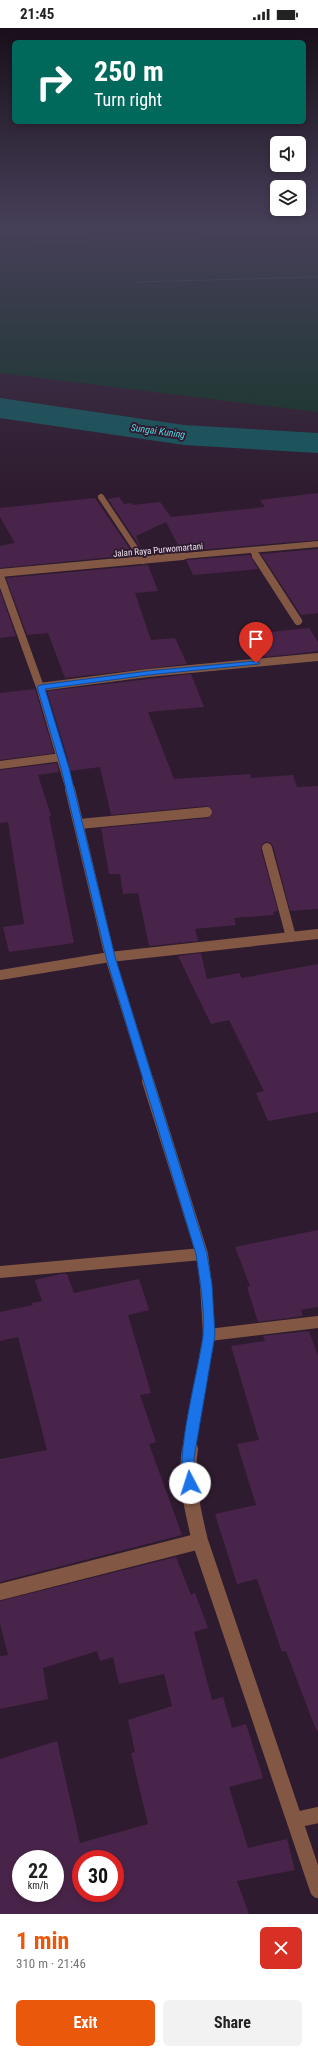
<!DOCTYPE html>
<meta charset="utf-8">
<style>
:root{--surface:#fff;--page:#f2f2f2;--text:#222;--muted:#767676;--accent:#ea580c}
body{margin:0;font-family:"Roboto Condensed",sans-serif;background:var(--page);color:var(--text);height:100vh;display:flex;flex-direction:column;font-size:15px;white-space:nowrap}
*{box-sizing:border-box;margin:0}
p{font-size:13px;color:var(--muted)}
.icon{flex:none;width:22px;height:22px;fill:none;stroke:currentColor;stroke-width:2;stroke-linecap:round;stroke-linejoin:round}
.map{position:relative;height:1886px;overflow:hidden}
.details{display:flex;flex-direction:column;background:var(--surface);flex:1}
.details>*{flex:none}
.hud{position:absolute;left:12px;top:12px;width:294px;height:84px;border-radius:6px;box-shadow:0 2px 6px #0003;background:#00695c;color:#fff;overflow:hidden}
.controls{position:absolute;left:270px;top:108px;display:grid;gap:8px}
.controls a{display:grid;place-items:center;width:36px;height:36px;border-radius:6px;background:var(--surface);box-shadow:0 2px 6px #0003;font-size:20px}
.speed{position:absolute;left:12px;top:1822px;display:flex;gap:8px;font-size:20px;font-weight:700;text-align:center}
.speed>*{display:grid;place-content:center;width:52px;height:52px;border-radius:50%;background:var(--surface);box-shadow:0 2px 6px #0003;line-height:1}
.speed small{font-size:10px;font-weight:400}
.speed .limit{border:6px solid #d22;background:#fff;color:#111}
.pin{position:absolute;display:grid;place-items:center;width:34px;height:34px;color:#fff;margin:-41px -17px;border-radius:50% 50% 50% 0;rotate:-45deg;box-shadow:0 0 4px #0007}
.pin .icon{rotate:45deg}
.me{position:absolute;width:44px;margin:-22px;rotate:355deg;stroke-linejoin:round;filter:drop-shadow(0 0 3px #0008)}
.turn{display:flex;align-items:center;gap:14px;height:84px;padding:0 16px;font-size:18px}
.turn .icon{width:52px;height:52px;stroke-width:2.5}
.turn b{display:block;font-size:28px;line-height:34px}
.round{display:grid;place-items:center;flex:none;width:42px;height:42px;border-radius:6px;background:var(--page)}
.headline{display:flex;align-items:center;justify-content:space-between;height:68px;padding:0 16px}
h1{font-size:24px;font-weight:700;line-height:30px;color:var(--accent)}
.action{display:flex;gap:8px;margin-top:auto;padding:8px 16px}
.action a{flex:1;height:46px;border-radius:6px;background:var(--accent);color:#fff;font-size:16px;font-weight:700;line-height:46px;text-align:center}
.action a+a{background:var(--page);color:var(--text)}
.status{display:flex;justify-content:space-between;align-items:center;height:28px;padding:0 20px;background:var(--surface);direction:ltr}
.status svg{height:11px;fill:currentColor}
.map>svg:first-child{display:block}
.green{fill:#113527}
.lines{fill:none;stroke-linecap:round;stroke-linejoin:round}
.river{fill:#14585d;fill-rule:evenodd}
.building{fill:#49244a;fill-rule:evenodd}
.path{stroke:#6e5d6f;stroke-width:1;stroke-dasharray:1 1;stroke-linecap:butt}
.service{stroke:#825844;stroke-width:10}
.minor-far4{stroke:#825844;stroke-width:6}
.minor-far3{stroke:#825844;stroke-width:8}
.minor-far2{stroke:#825844;stroke-width:10}
.minor-far1{stroke:#825844;stroke-width:12}
.minor{stroke:#825844;stroke-width:16}
.tertiary-far1{stroke:#825844;stroke-width:6}
.tertiary{stroke:#825844;stroke-width:8}
.route{fill:#1a73e8;stroke:#114b97}
.labels{text-anchor:middle;dominant-baseline:central;stroke-width:4;stroke-linejoin:round;paint-order:stroke}
.far-street-label{font-size:9px;fill:#ede0ed;stroke:#2e1b2f}
.far-water-label{font-size:10px;font-style:italic;fill:#55d4dd;stroke:#2e1b2f}
</style>
<div class="status"><b>21:45</b><svg viewBox="0 0 49 12"><path d="M0 12V9h3v3zM5 12V6h3v6zM10 12V3h3v9zM15 12V0h3v12zM26 1h20v11H26zM47 4h2v5h-2z"/></svg></div>
<div class="map">
<svg width="318" height="1886" viewBox="0 0 318 1886">
<rect width="100%" height="100%" fill="#2e1b2f"/>
<!-- green -->
<path class="green" d="M0 198H318V384L0 345Z"/>
<g class="lines">
<!-- river -->
<path class="river" d="M0 370 184 397 318 405V425L184 417 0 390Z"/>
</g>
<!-- building -->
<path class="building" d="M318 465V512L185 523H181L166 494 136 508 142 522 108 471 119 469 124 476 131 475 133 477 160 474 171 489 265 479 260 472Z
M95 470 134 527 0 540V518L15 515 0 489V480Z
M318 521V585L301 587 261 526Z
M250 527 258 541 193 547 186 532Z
M148 537 158 563 135 565 151 612 175 610 187 636 65 650 48 605 27 607 6 550Z
M0 563 16 608 0 610Z
M309 600 318 614V623L293 626 265 629 251 606Z
M191 646 204 679 148 684 174 751 250 746 251 750 293 747 297 759 318 758V881L290 883 273 818 271 815 266 814 262 816 261 821 278 883 273 884 274 887 234 890 236 897 195 901 198 913 149 918 138 865 123 866 120 846H109L101 800 208 790 212 787V781L206 778 111 787 100 739 70 743 67 728 47 663Z
M35 661 54 725 0 732V665Z
M57 735 59 744 38 747 51 788H49L74 915 9 924 3 899 24 896 8 794 0 795V742Z
M201 925 207 951 239 945 242 950 318 936V1084L268 1093 256 1065 264 1063 229 992 211 996 178 928Z
M318 1202V1279L301 1282 303 1288 258 1294 247 1259 250 1258 235 1219Z
M60 1246H67L74 1265 139 1251 149 1282 128 1287 151 1365 140 1367 156 1414 149 1416 182 1507 0 1554V1431L47 1422 18 1309 0 1313V1284L33 1277 32 1275 42 1273 35 1252Z
M309 1303 318 1328V1702H316L286 1623 282 1624 257 1551 237 1556 215 1486 256 1477 237 1416 259 1412 231 1318 265 1313 263 1308Z
M176 1529 191 1567 195 1565 208 1600 194 1604 212 1672 223 1669 232 1700 246 1696 263 1750 229 1759 248 1820 287 1811 295 1842 237 1853 249 1886H0V1731L57 1713 80 1815 148 1796 131 1725 135 1724 128 1692 172 1678 164 1646 119 1656 113 1629 100 1633 97 1623 43 1640 48 1671 0 1681V1628L8 1627 0 1596V1573ZM21 1831H55V1865H21ZM81 1831H115V1865H81Z"/>
<g class="lines">
<!-- path -->
<path class="path" d="M0 215 318 205
M137 254 318 249"/>
<!-- service -->
<path class="service" d="M79 796 207 784
M267 820 291 909"/>
<!-- minor-far4 -->
<path class="minor-far4" d="M101 469 141 529
M253 523 257 529"/>
<!-- minor-far3 -->
<path class="minor-far3" d="M141 528 143 532
M256 528 298 593
M0 548 40 659 70 762
M40 659 148 645 318 629
M0 737 62 729"/>
<!-- minor-far2 -->
<path class="minor-far2" d="M70 761 110 929 149 1054
M0 947 110 929 318 906"/>
<!-- minor-far1 -->
<path class="minor-far1" d="M148 1053 202 1226 206 1257 209 1307 189 1422
M0 1244 202 1226
M209 1307 318 1294"/>
<!-- minor -->
<path class="minor" d="M190 1421C185 1451 193 1484 200 1513L318 1862
M0 1564 200 1513
M295 1792 318 1787"/>
<!-- tertiary-far1 -->
<path class="tertiary-far1" d="M172 529 318 516"/>
<!-- tertiary -->
<path class="tertiary" d="M0 545 183 528"/>
</g>
<!-- sky -->
<linearGradient id="sky" x2="0" y2="1"><stop stop-color="#190f1a"/><stop offset="0.43" stop-color="#463f58"/><stop offset="1" stop-color="#463f58" stop-opacity="0"/></linearGradient>
<rect width="318" height="462" fill="url(#sky)"/>
<!-- route -->
<path class="route" d="M256 633 260 635 259 636 148 647 45 661 69 740 115 929 207 1226 212 1257 215 1307 194 1430 196 1455 194 1459 190 1460 185 1459C173 1433 199 1341 203 1308 205 1282 200 1253 196 1226L106 929 61 740 37 659 40 657 148 643Z"/>
<g class="labels">
<!-- far-street labels -->
<g class="far-street-label">
<text transform="translate(158 522) rotate(-5)">Jalan Raya Purwomartani</text>
</g>
<!-- far-water labels -->
<g class="far-water-label">
<text transform="translate(158 403) rotate(8)">Sungai Kuning</text>
</g>
</g>
</svg>
<div class="controls">
<a><svg class="icon" aria-label="sound" viewBox="0 0 24 24"><path d="M4 9h4l5-4v14l-5-4H4zM17 9q2 3 0 6"/></svg></a>
<a><svg class="icon" aria-label="layers" viewBox="0 0 24 24"><path d="M12 4l9 5-9 5-9-5zM3 14l9 5 9-5"/></svg></a>
</div>
<div class="speed"><div>22<small>km/h</small></div><div class="limit">30</div></div>
<div class="pin" style="left:256px;top:635px;background:#d93025"><svg class="icon" aria-label="arrive" viewBox="0 0 24 24"><path d="M6 21V4h12l-3 4 3 4H6"/></svg></div>
<svg class="me" style="left:190px;top:1455px" viewBox="-20 -20 40 40"><circle r="19" fill="#fff"/><path d="M0-13L10 11 0 6-10 11z" fill="#1a73e8"/></svg>
<div class="hud">
<div class="turn"><svg class="icon" aria-label="right" viewBox="0 0 24 24"><path d="M7 20v-9h11M14 6l5 5-5 5"/></svg><div><b>250 m</b>Turn right</div></div>
</div>
</div>
<section class="details">
<div class="headline"><div><h1>1 min</h1><p>310 m · 21:46</p></div><a class="round" style="background:#d93025;color:#fff"><svg class="icon" aria-label="close" viewBox="0 0 24 24"><path d="M6 6l12 12M18 6L6 18"/></svg></a></div>
<div class="action"><a>Exit</a><a>Share</a></div>
</section>
